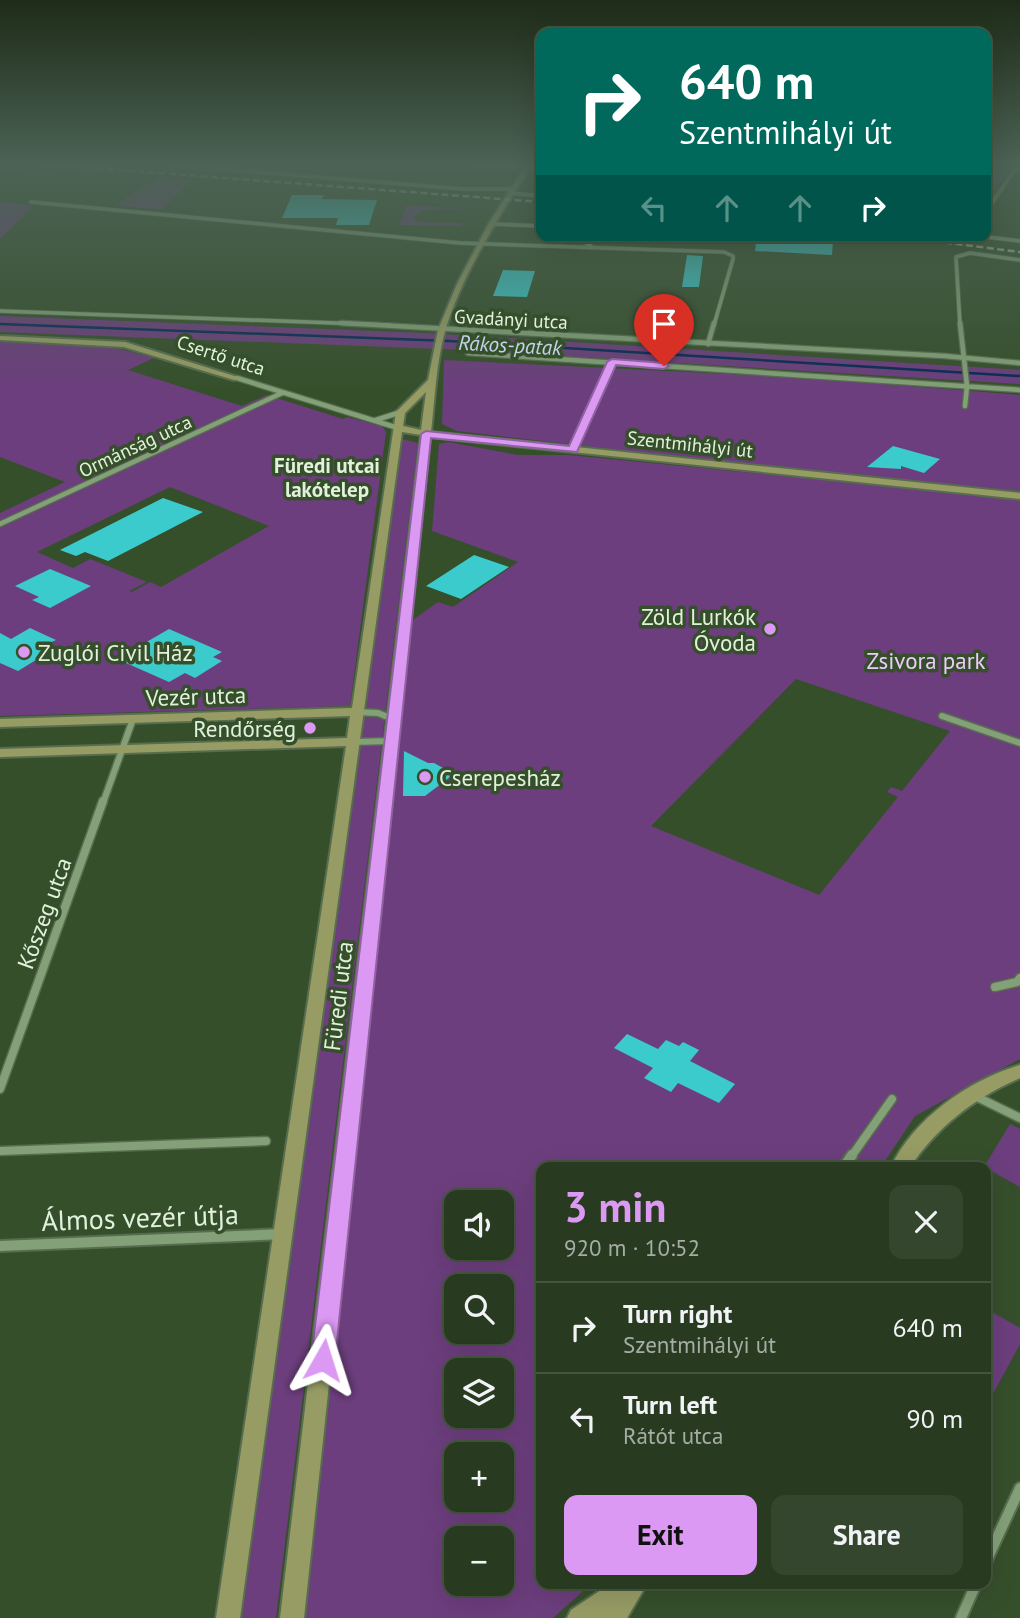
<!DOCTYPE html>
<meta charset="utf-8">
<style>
:root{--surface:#283b20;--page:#34462d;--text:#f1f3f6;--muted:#a5ada5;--line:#44553e;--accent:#dc99f4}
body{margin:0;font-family:"PT Sans",sans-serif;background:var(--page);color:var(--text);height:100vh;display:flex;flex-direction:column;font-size:26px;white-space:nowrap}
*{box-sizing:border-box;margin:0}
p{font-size:23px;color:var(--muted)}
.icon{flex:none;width:38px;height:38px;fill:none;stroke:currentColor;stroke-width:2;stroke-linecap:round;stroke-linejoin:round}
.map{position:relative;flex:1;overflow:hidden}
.drawer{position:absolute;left:536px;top:1162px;width:455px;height:427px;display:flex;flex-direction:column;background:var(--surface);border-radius:14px;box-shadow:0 7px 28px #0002,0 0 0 2px var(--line)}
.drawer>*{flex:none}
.banner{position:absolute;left:536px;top:28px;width:455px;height:214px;border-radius:14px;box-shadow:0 7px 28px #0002,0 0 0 2px var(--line);background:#00695c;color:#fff;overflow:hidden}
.buttons{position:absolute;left:444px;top:1190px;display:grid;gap:14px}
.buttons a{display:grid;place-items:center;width:70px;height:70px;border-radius:14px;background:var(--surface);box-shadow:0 7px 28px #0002,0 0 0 2px var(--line);font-size:35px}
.pin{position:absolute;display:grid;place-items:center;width:60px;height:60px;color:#fff;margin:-72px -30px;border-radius:50% 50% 50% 0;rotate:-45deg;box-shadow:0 0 7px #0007}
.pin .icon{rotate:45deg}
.me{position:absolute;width:77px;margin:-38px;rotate:6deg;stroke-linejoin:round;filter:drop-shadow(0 0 5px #0008)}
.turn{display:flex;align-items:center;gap:24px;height:147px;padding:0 28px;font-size:32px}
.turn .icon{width:91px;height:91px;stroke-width:2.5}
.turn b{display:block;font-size:49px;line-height:60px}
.lanes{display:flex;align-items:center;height:66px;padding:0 28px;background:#0003;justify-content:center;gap:35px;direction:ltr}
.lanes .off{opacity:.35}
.round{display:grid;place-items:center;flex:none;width:74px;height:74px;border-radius:14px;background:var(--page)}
.overview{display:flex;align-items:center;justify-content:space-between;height:119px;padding:0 28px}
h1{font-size:42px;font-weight:600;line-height:52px;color:var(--accent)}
.primary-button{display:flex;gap:14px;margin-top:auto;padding:14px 28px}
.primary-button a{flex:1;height:80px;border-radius:14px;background:var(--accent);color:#111;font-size:28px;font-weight:600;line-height:80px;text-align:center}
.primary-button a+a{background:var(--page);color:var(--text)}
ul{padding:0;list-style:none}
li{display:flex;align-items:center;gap:21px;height:91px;padding:0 28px;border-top:2px solid var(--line)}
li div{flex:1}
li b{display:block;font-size:26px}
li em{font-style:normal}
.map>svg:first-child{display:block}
.green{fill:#6c3e7d;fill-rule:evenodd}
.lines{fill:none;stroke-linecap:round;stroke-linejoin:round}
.stream{stroke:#082a56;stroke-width:2.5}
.building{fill:#3bcbcd}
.street-far4-casing{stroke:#576d4e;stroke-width:5}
.street-far3-casing{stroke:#576d4e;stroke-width:7}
.street-far2-casing{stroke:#576d4e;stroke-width:9}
.street-far1-casing{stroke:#576d4e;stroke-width:11}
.street-casing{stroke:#576d4e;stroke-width:14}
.secondary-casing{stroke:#576d4e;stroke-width:4}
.street-far4{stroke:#83a078;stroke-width:3.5}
.street-far3{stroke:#83a078;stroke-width:4.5}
.street-far2{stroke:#83a078;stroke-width:6}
.street-far1{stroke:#83a078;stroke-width:8}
.street{stroke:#83a078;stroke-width:10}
.secondary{fill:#979c65;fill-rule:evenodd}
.rail{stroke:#a6b89e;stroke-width:2.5;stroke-dasharray:7 3.5;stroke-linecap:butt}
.route{fill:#dc99f4;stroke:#8f639f;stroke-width:2}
.poi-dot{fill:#dc99f4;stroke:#364f2b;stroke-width:2.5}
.labels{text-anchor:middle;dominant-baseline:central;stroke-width:7;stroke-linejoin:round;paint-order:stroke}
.far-street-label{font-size:19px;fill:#e2f1dc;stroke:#364f2b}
.far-water-label{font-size:21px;font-style:italic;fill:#c3d3e9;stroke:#364f2b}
.far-neighbourhood-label{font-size:21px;font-weight:bold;fill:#e2f1dc;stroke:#364f2b}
.poi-label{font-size:23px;fill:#e2f1dc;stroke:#364f2b;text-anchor:end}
.park-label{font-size:23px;fill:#edcbf9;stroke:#364f2b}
.street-label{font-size:23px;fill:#e2f1dc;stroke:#364f2b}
.near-street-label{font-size:28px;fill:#e2f1dc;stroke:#364f2b}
</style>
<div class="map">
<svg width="1020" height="1618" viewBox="0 0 1020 1618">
<rect width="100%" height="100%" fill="#364f2b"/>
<!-- green -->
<path class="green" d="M0 165 104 171C96 175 14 175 0 173Z
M985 165H1020V169H1009L985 203Z
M161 176 191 181 162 210 115 205Z
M0 201 33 206 0 239Z
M407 205 465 209 423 210 414 217 417 222 463 223 461 226 399 225Z
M0 316 426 333 957 366 1020 370V384L464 350 0 332Z
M0 340 105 345 154 358 128 370 242 406 267 395 343 419 347 417 382 426 386 432 350 706 0 716V513L65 482 0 457ZM170 487 269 526 161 587 150 582 132 592 129 591 147 582 90 559 73 568 37 552Z
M444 360 810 378 1020 395V491L829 474 457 431 442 424Z
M402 439 418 443 276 1618H236Z
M448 442 518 455H568L1020 499V1059L915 1116 881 1167H541V1584H591L553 1618H301L410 622 438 602 453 607 518 562 432 531 439 444ZM796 679 950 731 902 791 891 787 887 792 898 797 819 895 651 826ZM457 1202H502V1248H457ZM457 1286H502V1332H457ZM457 1370H502V1416H457ZM457 1454H502V1500H457ZM457 1538H502V1584H457Z
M1010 1124 1020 1129V1187L984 1167Z
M985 1308 1020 1328V1344L994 1392 985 1387Z"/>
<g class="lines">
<!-- stream -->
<path class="stream" d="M0 324 449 341 1020 376"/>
</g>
<!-- building -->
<path class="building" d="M292 195H324L322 199 377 200 369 225H336L338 218H282Z
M757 236 833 240 832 255 755 251Z
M687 255 703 256 699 287H682Z
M503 270 535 271 527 297 493 296Z
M893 446 940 459 924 473 901 466V469L867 467Z
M163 498 203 512 108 561 85 552 76 556 60 550Z
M474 555 509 567 461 599 426 586Z
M50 569 91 586 50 608 32 600 39 597 15 586Z
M30 628 56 640 45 645 54 649 18 671 0 663V633L11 639Z
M169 629 222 652 213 657 222 661 195 678 185 673 169 682 117 659Z
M404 751 428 763H434L454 774 425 796H403Z
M627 1034 658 1049 666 1040 679 1046 683 1042 699 1050 690 1061 735 1084 719 1103 678 1083 671 1092 644 1078 653 1068 614 1048Z"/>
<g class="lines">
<defs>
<path id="street-far4" d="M172 165 463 189H513
M473 165 541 169
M510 193 541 196
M31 202 460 243 724 252 733 256V259L714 325
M985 213 1014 171 1020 170
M493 224 541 226
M588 236 585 242 591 246
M979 236 1020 241
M0 311 390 325
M960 325 956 257 970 253 1020 260"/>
<path id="street-far3" d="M341 323 945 356 1020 363
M960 323 967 386 965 406
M708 344 714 323
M468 353 1020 390
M237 378 398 428
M376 420 401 412
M573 450 612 362
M0 524 282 393"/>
<path id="street-far2" d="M357 712 378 713 393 719
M942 716 1020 743
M353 742 391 741
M103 803 133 719"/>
<path id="street-far1" d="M995 987 1017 982 1020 978
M0 1089 103 801
M975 1096 1020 1118
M0 1151 266 1141
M851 1157 892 1099"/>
<path id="street" d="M844 1167 852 1155
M0 1246 283 1234
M985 1564 1020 1488
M961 1618 976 1584"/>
<path id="secondary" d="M526 165H532C499 217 463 272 445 331 436 364 435 398 431 432L1020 493V499L430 437 304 1618H280L421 435 402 432 240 1618H216L346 746 0 757V749L347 738 350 716 0 727V719L352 708 396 412 428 380 438 330 457 284 489 223ZM426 392 421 430 403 426 405 413Z
M0 336 125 342 241 378 234 380 124 347 0 340Z
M1020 1065V1078C974 1098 938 1126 910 1167H891C914 1118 970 1080 1020 1065Z
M610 1584H647L627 1618H567L571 1610Z"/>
</defs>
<!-- street-far4 casing -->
<use href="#street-far4" class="street-far4-casing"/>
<!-- street-far3 casing -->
<use href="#street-far3" class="street-far3-casing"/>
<!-- street-far2 casing -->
<use href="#street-far2" class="street-far2-casing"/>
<!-- street-far1 casing -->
<use href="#street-far1" class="street-far1-casing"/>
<!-- street casing -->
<use href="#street" class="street-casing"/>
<!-- secondary casing -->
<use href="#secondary" class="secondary-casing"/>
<!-- street-far4 -->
<use href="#street-far4" class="street-far4"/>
<!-- street-far3 -->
<use href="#street-far3" class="street-far3"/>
<!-- street-far2 -->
<use href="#street-far2" class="street-far2"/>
<!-- street-far1 -->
<use href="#street-far1" class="street-far1"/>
<!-- street -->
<use href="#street" class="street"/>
<!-- secondary -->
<use href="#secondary" class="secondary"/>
<!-- rail -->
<path class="rail" d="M54 165 541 202
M893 236 1020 252"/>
</g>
<!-- sky -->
<linearGradient id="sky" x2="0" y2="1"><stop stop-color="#1e2b18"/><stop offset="0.42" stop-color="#4c6355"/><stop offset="1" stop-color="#4c6355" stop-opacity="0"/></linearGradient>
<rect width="1020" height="392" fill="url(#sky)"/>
<!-- route -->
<path class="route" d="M612 359 664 363 669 366 664 369 616 365 577 452 431 438 335 1360 331 1367 323 1370 315 1367 311 1360 421 434 426 431 569 446 607 362Z"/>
<!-- markers -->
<g class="poi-dot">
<circle cx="770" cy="629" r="7"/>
<circle cx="24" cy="652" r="7"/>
<circle cx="310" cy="728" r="7"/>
<circle cx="425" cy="777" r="7"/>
</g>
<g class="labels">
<!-- far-street labels -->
<g class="far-street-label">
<text transform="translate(511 319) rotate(3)">Gvadányi utca</text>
<text transform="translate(221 355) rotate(18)">Csertő utca</text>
<text transform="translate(690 444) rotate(6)">Szentmihályi út</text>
<text transform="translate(135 446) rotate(-25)">Ormánság utca</text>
</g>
<!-- far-water labels -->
<g class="far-water-label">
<text transform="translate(510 345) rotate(3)">Rákos-patak</text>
</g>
<!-- far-neighbourhood labels -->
<g class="far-neighbourhood-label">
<text x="327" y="465">Füredi utcai<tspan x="327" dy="24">lakótelep</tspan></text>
</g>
<!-- poi labels -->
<g class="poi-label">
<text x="756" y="616">Zöld Lurkók<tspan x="756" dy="26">Óvoda</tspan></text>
<text x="38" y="652" text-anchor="start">Zuglói Civil Ház</text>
<text x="296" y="728">Rendőrség</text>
<text x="439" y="777" text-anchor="start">Cserepesház</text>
</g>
<!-- park labels -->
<g class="park-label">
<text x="926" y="660">Zsivora park</text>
</g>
<!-- street labels -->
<g class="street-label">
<text transform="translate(196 696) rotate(-2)">Vezér utca</text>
<text transform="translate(44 913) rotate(-70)">Kőszeg utca</text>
<text transform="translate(338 996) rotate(-83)">Füredi utca</text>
</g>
<!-- near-street labels -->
<g class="near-street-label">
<text transform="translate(140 1217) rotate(-2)">Álmos vezér útja</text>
</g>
</g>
</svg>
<div class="buttons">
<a><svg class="icon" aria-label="sound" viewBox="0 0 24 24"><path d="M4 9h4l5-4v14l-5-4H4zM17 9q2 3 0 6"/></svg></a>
<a><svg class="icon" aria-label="search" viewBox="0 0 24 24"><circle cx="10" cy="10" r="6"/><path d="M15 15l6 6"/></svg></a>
<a><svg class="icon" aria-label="layers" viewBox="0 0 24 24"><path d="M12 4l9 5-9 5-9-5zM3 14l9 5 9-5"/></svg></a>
<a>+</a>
<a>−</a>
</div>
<div class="pin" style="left:664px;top:366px;background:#d93025"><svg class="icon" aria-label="arrive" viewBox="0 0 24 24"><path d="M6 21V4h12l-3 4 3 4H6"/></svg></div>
<svg class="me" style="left:323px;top:1360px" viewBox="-20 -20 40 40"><path d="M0-17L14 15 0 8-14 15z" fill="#dc99f4" stroke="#fff" stroke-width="4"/></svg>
<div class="banner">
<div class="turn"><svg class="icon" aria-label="right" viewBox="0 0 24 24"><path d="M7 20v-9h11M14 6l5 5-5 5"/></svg><div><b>640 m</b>Szentmihályi út</div></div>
<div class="lanes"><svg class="icon off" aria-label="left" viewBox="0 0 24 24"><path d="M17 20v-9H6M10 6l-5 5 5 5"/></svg><svg class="icon off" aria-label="ahead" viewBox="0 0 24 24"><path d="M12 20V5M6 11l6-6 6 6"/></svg><svg class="icon off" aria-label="ahead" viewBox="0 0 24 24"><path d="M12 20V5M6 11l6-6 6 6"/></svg><svg class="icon" aria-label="right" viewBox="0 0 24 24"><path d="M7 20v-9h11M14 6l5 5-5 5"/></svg></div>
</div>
<section class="drawer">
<div class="overview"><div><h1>3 min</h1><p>920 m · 10:52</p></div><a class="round"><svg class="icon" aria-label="close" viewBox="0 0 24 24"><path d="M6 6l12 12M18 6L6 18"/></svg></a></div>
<ul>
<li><svg class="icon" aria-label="right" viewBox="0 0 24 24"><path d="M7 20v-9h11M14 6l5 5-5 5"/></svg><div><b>Turn right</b><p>Szentmihályi út</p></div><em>640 m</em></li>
<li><svg class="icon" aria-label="left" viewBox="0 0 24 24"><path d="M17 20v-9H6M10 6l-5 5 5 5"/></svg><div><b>Turn left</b><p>Rátót utca</p></div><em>90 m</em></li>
</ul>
<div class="primary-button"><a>Exit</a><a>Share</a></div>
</section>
</div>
